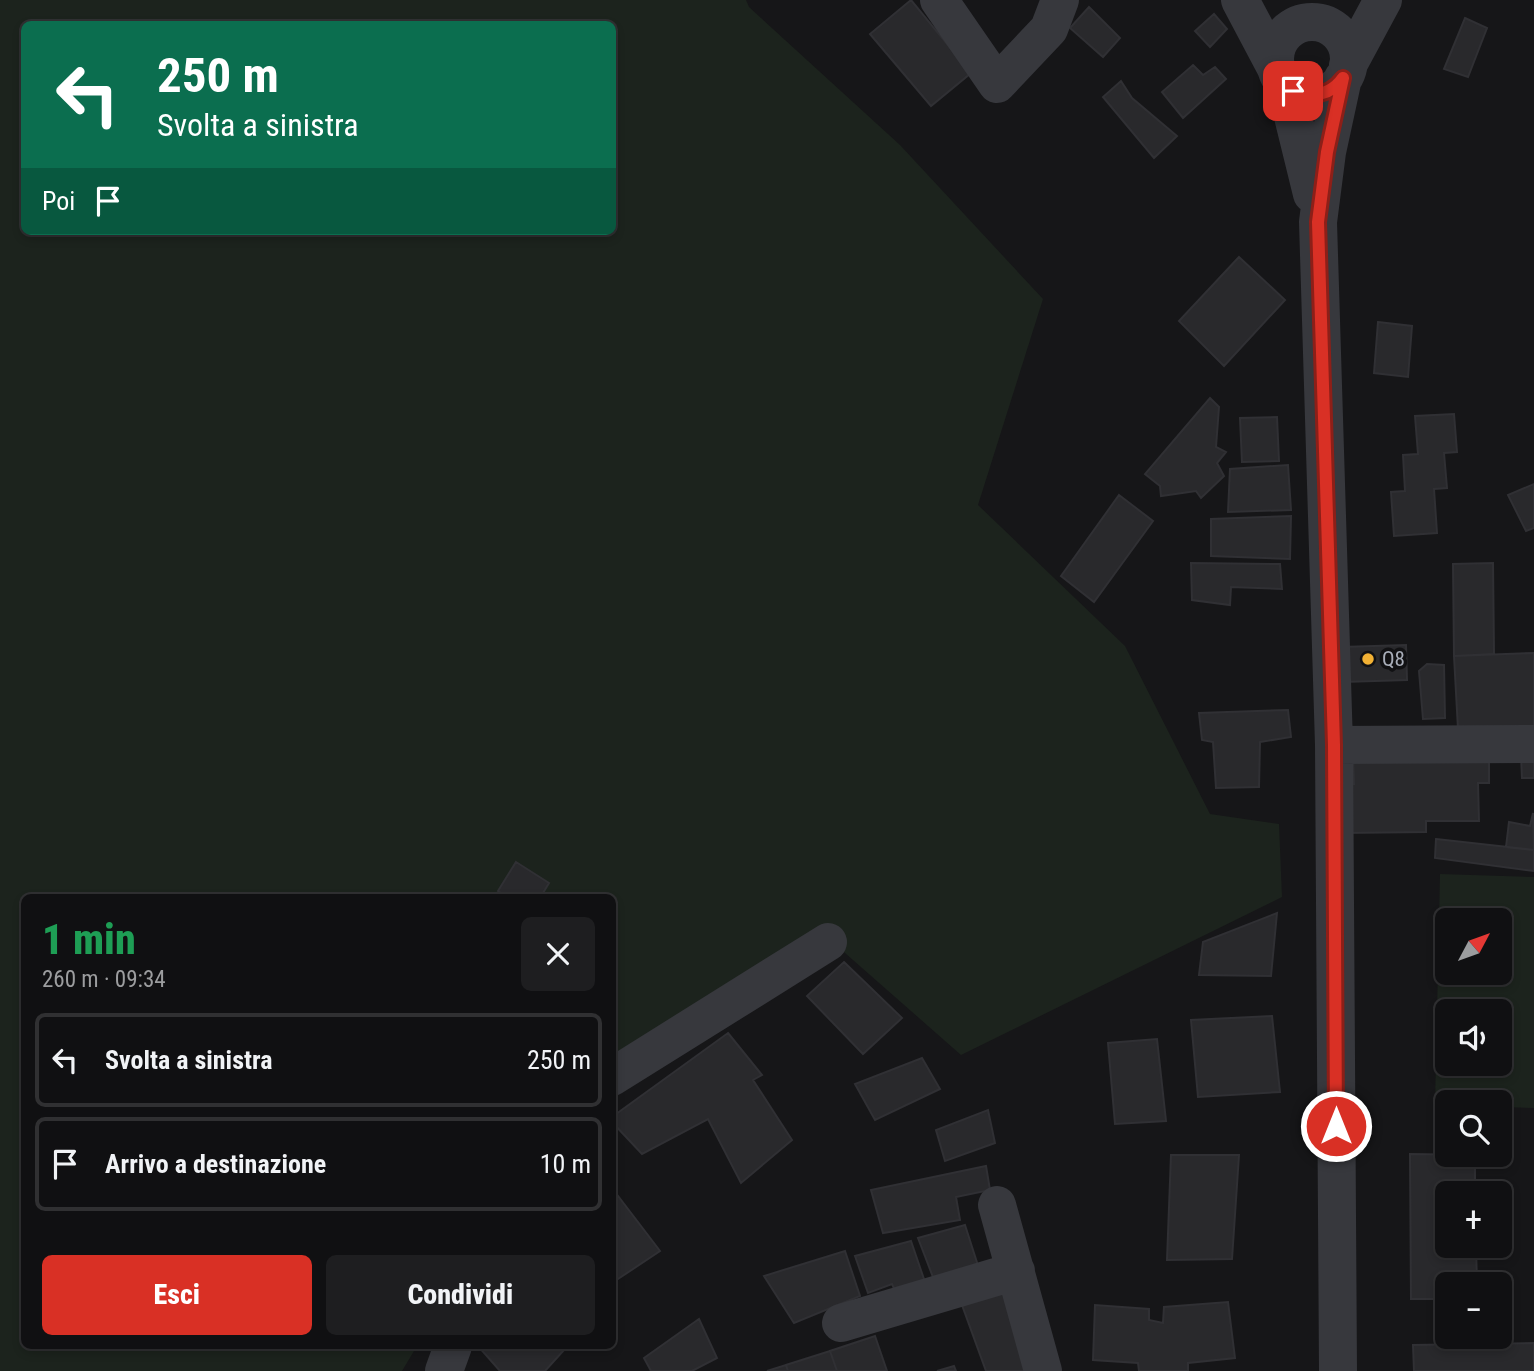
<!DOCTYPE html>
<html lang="it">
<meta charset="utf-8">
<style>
:root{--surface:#101012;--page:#1e1e20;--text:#f1f3f6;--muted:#9c9d9f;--line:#303032;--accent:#d93025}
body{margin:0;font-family:"Roboto Condensed",sans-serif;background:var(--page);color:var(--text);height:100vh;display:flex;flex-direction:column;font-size:26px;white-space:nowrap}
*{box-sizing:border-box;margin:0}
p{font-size:23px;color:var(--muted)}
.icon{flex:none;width:38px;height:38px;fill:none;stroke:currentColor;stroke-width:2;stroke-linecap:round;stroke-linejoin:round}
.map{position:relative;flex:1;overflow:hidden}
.details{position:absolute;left:21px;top:894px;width:595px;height:455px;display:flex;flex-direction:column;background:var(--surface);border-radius:10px;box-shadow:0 4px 10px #0003,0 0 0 2px var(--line)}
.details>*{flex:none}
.top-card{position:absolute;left:21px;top:21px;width:595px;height:214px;border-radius:10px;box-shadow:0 4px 10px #0003,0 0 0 2px var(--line);background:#0b6e4f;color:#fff;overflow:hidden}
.needle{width:46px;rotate:49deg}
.tools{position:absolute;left:1435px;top:908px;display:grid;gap:14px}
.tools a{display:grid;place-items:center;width:77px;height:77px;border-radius:10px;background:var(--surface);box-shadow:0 4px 10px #0003,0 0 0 2px var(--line);font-size:35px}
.pin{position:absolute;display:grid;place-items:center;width:60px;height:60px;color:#fff;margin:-30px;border-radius:14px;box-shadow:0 4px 10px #0006}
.me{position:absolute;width:77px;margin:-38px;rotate:0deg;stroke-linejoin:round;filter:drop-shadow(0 0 5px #0008)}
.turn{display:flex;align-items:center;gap:24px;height:147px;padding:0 21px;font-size:32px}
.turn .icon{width:91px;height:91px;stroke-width:2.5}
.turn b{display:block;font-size:49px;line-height:60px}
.then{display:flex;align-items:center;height:66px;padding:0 21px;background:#0003;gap:14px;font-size:26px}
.round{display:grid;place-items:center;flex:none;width:74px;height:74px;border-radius:10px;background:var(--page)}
.head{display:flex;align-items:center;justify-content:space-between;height:119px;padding:0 21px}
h1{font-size:42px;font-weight:800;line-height:52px;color:#1e9e55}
.primary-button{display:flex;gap:14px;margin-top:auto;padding:14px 21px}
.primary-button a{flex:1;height:80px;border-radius:10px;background:var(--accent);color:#fff;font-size:28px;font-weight:800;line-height:80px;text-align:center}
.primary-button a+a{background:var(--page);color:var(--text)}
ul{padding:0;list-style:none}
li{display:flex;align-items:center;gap:21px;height:94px;margin:0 14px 10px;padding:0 7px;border:4px solid var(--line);border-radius:10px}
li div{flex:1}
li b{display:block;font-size:26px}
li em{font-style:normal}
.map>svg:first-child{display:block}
.green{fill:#1c231d;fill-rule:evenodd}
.building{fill:#29292c;stroke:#303034;stroke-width:2}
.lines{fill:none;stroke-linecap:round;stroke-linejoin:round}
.minor{stroke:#37383d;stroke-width:38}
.route-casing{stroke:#8d1f18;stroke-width:18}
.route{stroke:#d93025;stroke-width:12}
.poi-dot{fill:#f2b134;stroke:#111113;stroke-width:2.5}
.labels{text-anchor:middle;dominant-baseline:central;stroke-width:7;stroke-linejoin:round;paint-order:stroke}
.poi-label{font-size:21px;fill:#a8adb8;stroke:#111113;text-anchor:start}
</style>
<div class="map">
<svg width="1534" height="1371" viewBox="0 0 1534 1371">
<rect width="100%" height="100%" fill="#161618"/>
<!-- green -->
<path class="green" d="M0 0H746L749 7 900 145 1043 299 978 505 1125 646 1210 814 1279 824 1282 897 961 1055 820 931 613 1058 612 898H24V1346H417L402 1371H0ZM24 24H612V231H24Z
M1440 874 1534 877V1108L1500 1107V1102L1435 1105ZM1447 920H1500V973H1447ZM1447 1012H1500V1064H1447Z"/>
<!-- building -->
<path class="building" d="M911 0 971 73 931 106 870 34Z
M1089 7 1120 38 1103 57 1070 28Z
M1214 14 1227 29 1210 47 1195 31Z
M1465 18 1487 28 1468 77 1444 69Z
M1193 65 1203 75 1215 67 1226 79 1183 118 1162 92Z
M1121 81 1132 98 1177 136 1154 158 1103 97Z
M1239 257 1285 300 1224 366 1179 321Z
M1378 322 1412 326 1408 377 1374 373Z
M1210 398 1219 407 1216 447 1226 452 1217 463 1224 476 1201 498 1196 491 1161 496 1160 486 1145 474Z
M1454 414 1457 452 1444 453 1447 488 1434 489 1437 533 1394 536 1391 492 1405 491 1403 455 1418 454 1415 416Z
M1277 417 1279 461 1242 462 1240 418Z
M1288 465 1291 510 1228 512 1230 469Z
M1534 484V528L1526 531 1508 495Z
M1119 495 1153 521 1094 602 1061 576Z
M1291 516 1290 559 1211 556V519Z
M1191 563 1280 564 1282 589 1231 587 1230 605 1192 600Z
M1493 563 1494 654 1454 656 1453 564Z
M1406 645 1407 680 1343 682 1342 647Z
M1534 653V731L1458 729 1454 656Z
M1427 664 1444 665 1445 718 1423 719 1419 671Z
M1288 710 1291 737 1260 742 1259 787 1216 788 1213 742 1202 740 1199 713Z
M1489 755V783H1478L1479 821H1426V832L1342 833 1341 784H1354L1353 758Z
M1521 756H1534V778H1522Z
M1533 813 1534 850 1506 847 1509 822 1530 826Z
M1436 839 1534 850V871L1435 858Z
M516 862 549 883 540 898H508L498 891Z
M1277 913 1271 976 1199 975 1203 942Z
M844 962 902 1018 863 1054 807 996Z
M1272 1016 1280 1092 1198 1097 1191 1020Z
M728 1033 762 1075 753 1080 792 1140 741 1183 708 1119 642 1154 612 1122V1117Z
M1157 1039 1166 1121 1115 1124 1108 1043Z
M922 1058 940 1089 875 1120 855 1084Z
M988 1110 995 1143 945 1161 936 1130Z
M1410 1154 1475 1155V1194H1447V1246H1476L1477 1284H1447V1299H1411Z
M1171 1155H1239L1232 1259 1167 1260Z
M986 1166 990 1190 956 1197 960 1220 883 1233 871 1190Z
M612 1188 660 1251 612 1283Z
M965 1225 981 1275 936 1285 918 1238Z
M911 1241 926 1285 897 1295 892 1284 868 1293 855 1256Z
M845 1251 860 1296 794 1323 764 1276Z
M1012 1287 1033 1371H986L962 1305Z
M1228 1302 1235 1358 1188 1363V1371H1139L1138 1363 1093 1360 1095 1305 1149 1309V1320L1163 1323 1164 1307Z
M699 1319 717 1358 692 1371H651L644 1358Z
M875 1336 887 1371H837L830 1351Z
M1534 1343V1371H1414L1413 1345Z
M478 1346H560L564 1350 545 1371H500Z
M830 1351 837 1371H788L786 1365Z
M786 1365 788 1371H767Z
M954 1366 956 1371H937Z"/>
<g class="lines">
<!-- minor -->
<path class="minor" d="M939 0 997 84 1049 29 1060 0
M1240 0 1276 68
M1275 59a37 37 0 1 1 74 0a37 37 0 1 1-74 0Z
M1348 65 1383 0
M1285 84 1312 194
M1334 745 1534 744
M612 1077 828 942
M997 1205 1043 1371
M841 1323 1016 1271
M444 1371 453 1346
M1338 1371 1334 745 1318 222 1327 152 1343 78"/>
</g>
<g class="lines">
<defs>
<path id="route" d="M1293 91C1313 98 1331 95 1343 78L1327 152 1318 222 1334 745 1336 1126"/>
</defs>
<!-- route casing -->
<use href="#route" class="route-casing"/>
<!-- route -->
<use href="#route" class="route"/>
</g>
<!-- markers -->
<circle class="poi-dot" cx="1368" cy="659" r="7"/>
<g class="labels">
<!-- poi labels -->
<g class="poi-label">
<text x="1382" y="659">Q8</text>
</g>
</g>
</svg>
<div class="tools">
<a><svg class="needle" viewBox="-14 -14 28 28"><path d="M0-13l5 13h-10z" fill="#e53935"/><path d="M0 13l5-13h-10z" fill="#9c9d9f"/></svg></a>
<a><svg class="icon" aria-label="sound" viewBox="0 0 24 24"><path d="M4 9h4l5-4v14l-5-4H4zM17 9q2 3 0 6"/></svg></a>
<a><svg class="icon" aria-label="search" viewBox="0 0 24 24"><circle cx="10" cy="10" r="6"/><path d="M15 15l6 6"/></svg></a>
<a>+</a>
<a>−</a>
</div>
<div class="pin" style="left:1293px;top:91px;background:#d93025"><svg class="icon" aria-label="arrive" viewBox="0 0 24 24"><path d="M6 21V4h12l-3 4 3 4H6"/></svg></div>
<svg class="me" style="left:1336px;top:1126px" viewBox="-20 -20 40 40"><circle r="17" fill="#d93025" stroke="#fff" stroke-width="3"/><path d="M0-11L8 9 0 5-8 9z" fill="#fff"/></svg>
<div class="top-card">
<div class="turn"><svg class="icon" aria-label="left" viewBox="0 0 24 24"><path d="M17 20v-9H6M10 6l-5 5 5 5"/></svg><div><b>250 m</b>Svolta a sinistra</div></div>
<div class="then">Poi<svg class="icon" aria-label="arrive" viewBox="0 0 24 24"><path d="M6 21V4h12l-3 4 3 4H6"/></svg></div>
</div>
<section class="details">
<div class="head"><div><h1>1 min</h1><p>260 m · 09:34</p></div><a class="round"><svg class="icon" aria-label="close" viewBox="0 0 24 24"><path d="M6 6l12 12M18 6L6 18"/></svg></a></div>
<ul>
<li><svg class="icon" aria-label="left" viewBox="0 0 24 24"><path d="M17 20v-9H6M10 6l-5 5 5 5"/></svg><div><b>Svolta a sinistra</b></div><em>250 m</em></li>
<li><svg class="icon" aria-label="arrive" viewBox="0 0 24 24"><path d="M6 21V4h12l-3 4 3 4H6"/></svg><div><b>Arrivo a destinazione</b></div><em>10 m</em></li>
</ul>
<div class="primary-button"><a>Esci</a><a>Condividi</a></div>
</section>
</div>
